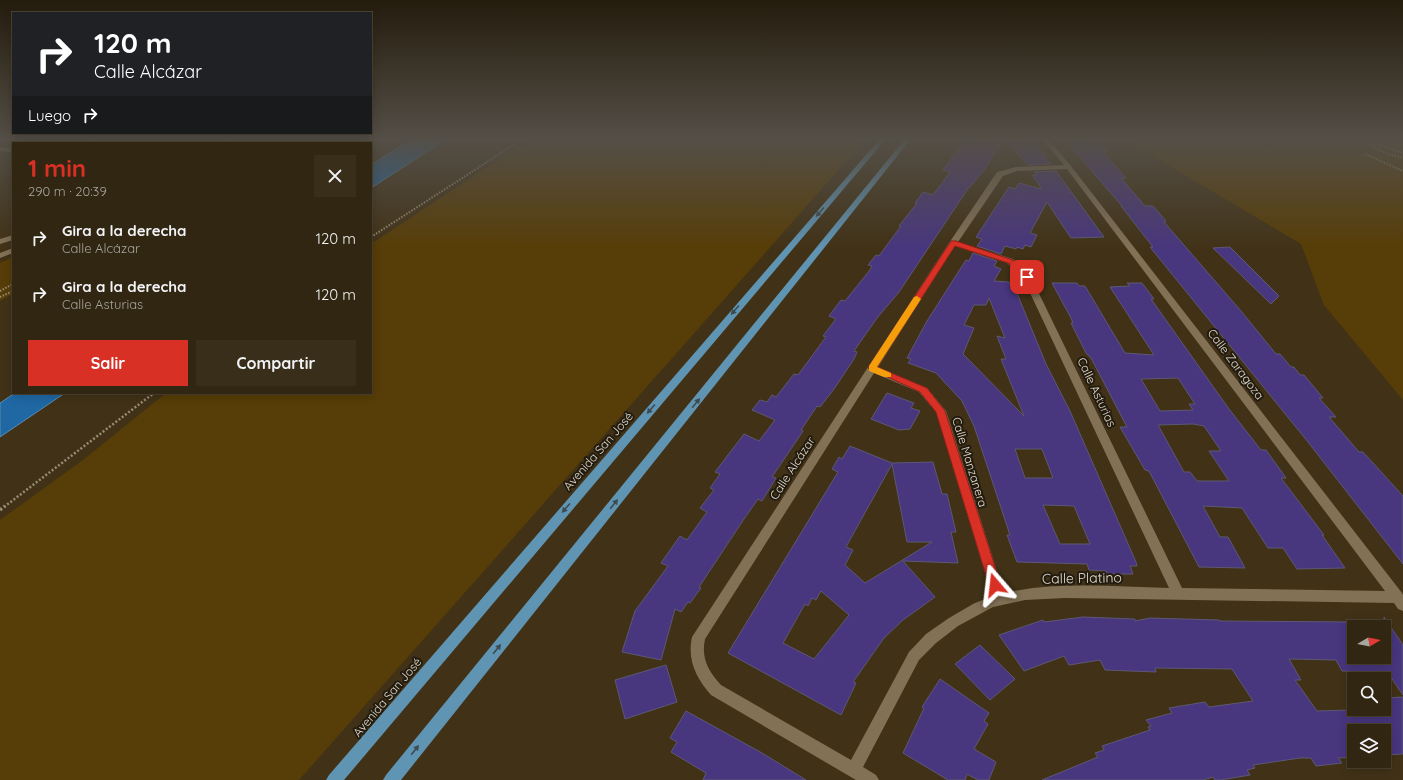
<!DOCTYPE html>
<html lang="es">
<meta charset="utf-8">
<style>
:root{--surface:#312611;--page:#392e1a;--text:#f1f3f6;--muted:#a8a59f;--line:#4c4331;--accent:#d93025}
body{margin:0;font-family:Quicksand,sans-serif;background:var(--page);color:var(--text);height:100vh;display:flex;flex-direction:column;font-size:15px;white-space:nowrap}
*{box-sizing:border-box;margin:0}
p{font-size:13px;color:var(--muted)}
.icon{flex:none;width:22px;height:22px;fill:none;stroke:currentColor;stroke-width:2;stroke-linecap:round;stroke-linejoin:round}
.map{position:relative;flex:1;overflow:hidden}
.details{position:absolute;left:12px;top:142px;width:360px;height:252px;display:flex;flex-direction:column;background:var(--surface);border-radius:0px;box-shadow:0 2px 10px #0003,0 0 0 1px var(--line)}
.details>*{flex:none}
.top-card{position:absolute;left:12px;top:12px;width:360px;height:122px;border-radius:0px;box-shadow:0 2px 10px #0003,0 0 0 1px var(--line);background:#202124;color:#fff;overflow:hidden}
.needle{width:26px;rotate:80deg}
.controls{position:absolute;left:1347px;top:620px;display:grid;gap:8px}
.controls a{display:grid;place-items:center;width:44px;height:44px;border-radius:0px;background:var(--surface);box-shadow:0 2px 10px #0003,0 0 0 1px var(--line);font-size:20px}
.pin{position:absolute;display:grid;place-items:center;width:34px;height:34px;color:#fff;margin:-17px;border-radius:8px;box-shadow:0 2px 6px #0006}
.me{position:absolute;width:44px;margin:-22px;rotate:343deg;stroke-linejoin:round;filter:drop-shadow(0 0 3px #0008)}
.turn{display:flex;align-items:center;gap:14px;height:84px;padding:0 16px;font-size:18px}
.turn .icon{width:52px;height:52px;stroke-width:2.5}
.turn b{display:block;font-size:28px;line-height:34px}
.then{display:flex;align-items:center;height:38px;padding:0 16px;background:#0003;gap:8px;font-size:15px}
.round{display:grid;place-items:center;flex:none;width:42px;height:42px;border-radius:0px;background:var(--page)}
.head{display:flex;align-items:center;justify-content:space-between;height:68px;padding:0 16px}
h1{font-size:24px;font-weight:800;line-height:30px;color:var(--accent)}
.button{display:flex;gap:8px;margin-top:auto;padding:8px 16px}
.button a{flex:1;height:46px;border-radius:0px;background:var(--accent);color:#fff;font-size:16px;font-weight:800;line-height:46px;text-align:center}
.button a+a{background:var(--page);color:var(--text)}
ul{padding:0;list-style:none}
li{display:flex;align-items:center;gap:12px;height:56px;padding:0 16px}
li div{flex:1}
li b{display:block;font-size:15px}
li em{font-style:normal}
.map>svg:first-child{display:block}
.green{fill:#573d07}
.water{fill:#1f68a4;stroke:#5a8ab0}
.building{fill:#48367e;stroke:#5c5874;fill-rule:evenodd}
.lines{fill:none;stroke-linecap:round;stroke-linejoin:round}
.path-far2{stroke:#988c77;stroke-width:2;stroke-dasharray:1.5 1.5;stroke-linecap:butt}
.path-far1{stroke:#988c77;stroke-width:2.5;stroke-dasharray:2 2;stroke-linecap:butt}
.path{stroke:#988c77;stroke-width:3.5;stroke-dasharray:2.5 2.5;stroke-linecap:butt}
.minor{fill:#827155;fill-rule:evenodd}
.major{fill:#6094b3;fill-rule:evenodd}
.oneway{fill:#3b4b51}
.route{fill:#d93025;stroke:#8d1f18}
.slow{fill:#f59e0b}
.labels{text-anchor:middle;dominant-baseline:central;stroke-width:4;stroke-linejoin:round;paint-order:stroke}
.street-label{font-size:12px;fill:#e4dbcb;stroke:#221b0f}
.near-street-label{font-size:14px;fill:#e4dbcb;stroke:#221b0f}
</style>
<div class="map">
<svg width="1403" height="780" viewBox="0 0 1403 780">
<rect width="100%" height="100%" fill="#413217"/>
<!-- green -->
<path class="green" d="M528 140H865L299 780H0V520L83 460 166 393H371V244Z
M1126 140H1403V400L1324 305 1301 244Z
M13 257V294L0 301V263Z"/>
<!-- water -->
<path class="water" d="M410 140H445L371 188V165Z
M15 393H65L0 437V403Z"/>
<!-- building -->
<path class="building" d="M978 140H1003L984 170 970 187H969L899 292 877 318 854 351 857 352 854 359 834 389 820 407 817 406 801 430 803 431 772 477 776 478 762 501 758 499 744 519 699 587 701 588 690 603 688 602 681 612 675 609 661 660 622 652 635 611 668 566 661 563 680 536 687 540 707 512 700 508 714 490 710 488 720 474 715 472 744 434 759 441 775 420 752 410 760 400 767 402 772 395 776 397 794 374 798 375 826 337 823 336 836 319 829 316 841 300 845 301 870 270 872 266 868 265 876 255 879 256 901 226H899L917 203H915L923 192 933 195 950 172 943 170 964 142Z
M1005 140H1031L1047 157H1044L1051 164 1028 165Z
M1065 140H1094L1108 152H1103L1126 178H1121L1145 206H1153L1166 221 1164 222 1241 311 1276 354H1280L1291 367H1294L1300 375H1304L1323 398H1319L1336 417H1329L1359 452H1363L1403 496V564L1308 442 1150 247H1153L1121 206H1122Z
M1056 171 1104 237 1071 238 1047 202 1030 233 1037 235 1031 247 1025 245 1023 249 1017 247 1016 249 1005 246 1001 254 977 246 982 239 976 237 1009 187 1015 189 1019 183 1042 189 1032 175H1037L1034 172Z
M1230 247 1279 296 1271 304 1213 248Z
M973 253 997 261 994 266 1001 269 994 281 1009 282 1011 286H1014L1046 364 1070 411 1136 562 1137 566H1130L1133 574H1107L1106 571 1089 570 1087 564 1017 562 1007 535H1010L974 426 962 401 936 373 908 363 911 359 907 358 927 321 966 260 969 261ZM989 298 1005 338 997 336 1006 359H1001L1024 416 963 354 974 328 964 325 974 305H986ZM1015 449H1042L1053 478H1025ZM1043 505 1074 506 1090 544H1060Z
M1052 283H1077L1079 286H1085L1125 353 1154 355 1110 287 1130 286 1127 283H1142L1154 299H1151L1229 409 1261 450H1266L1286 478H1281L1324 535H1322L1345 568 1297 569 1283 548H1268L1242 508 1203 506 1220 537H1228L1245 568 1199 567 1149 471 1145 470 1120 427H1127L1091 358 1086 353 1071 323H1073L1071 318ZM1178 378 1195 404H1189L1193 410 1160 411 1141 379ZM1193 424 1204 426 1221 451H1209L1229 481H1197L1190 472H1184L1158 425Z
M887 393 914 403 911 408 920 411 910 429 899 430 871 419Z
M850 446 892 463 933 462 942 494H947L956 532H951L958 563 903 561 935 597 903 620 884 638 853 682 856 683 841 715 728 653 838 472 832 469 839 457 842 459ZM892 464 907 542H932L865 583 845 565 853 550 846 547ZM821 591 849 615 814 659 783 643 805 604 808 606 812 598 816 600Z
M1083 617 1135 619V621L1150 618 1219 620 1220 621 1354 622V657H1384V617L1403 645V695L1388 673 1342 671 1336 660 1289 659 1301 680H1295L1317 711 1384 709V698L1403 697V754L1384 755V731H1354V757L1338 758 1342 763 1316 766 1311 758H1300L1253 765 1255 768 1247 770 1250 775 1221 780H1215L1213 777 1203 780H1042L1098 757 1095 753 1104 750 1102 746 1150 730 1148 727 1151 726 1146 720 1172 713 1169 708 1205 702 1209 707 1253 701 1232 669 1155 668 1156 672 1105 670 1100 660 1069 665 1064 656 1024 671 999 635 1043 620 1044 622Z
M980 645 1015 679 990 700 955 664Z
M666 665 677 702 625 719 615 680Z
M940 679 989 713 984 721 988 724 974 749 996 762 989 780H978L967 774 965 780H948L903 753 924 708 922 707Z
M686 711 762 753 806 780H703L706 773 671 752 677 742 670 738Z"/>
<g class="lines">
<!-- path-far2 -->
<path class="path-far2" d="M1359 140 1385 153 1403 158
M273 143 280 140
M281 143 289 140
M1369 144 1383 146 1403 153
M1365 154 1403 171
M371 237 521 140
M0 291 13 284
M0 297 13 291"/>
<!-- path-far1 -->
<path class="path-far1" d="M4 507 154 393"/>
<!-- path -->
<path class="path" d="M0 510 5 506"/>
<!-- minor -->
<path class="minor" d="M90 140H97L94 143H86Z
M228 140H236L231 143H222Z
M1043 140H1049L1071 166 1402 593 1403 595V611L1398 609 1394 603 1065 598 1025 600 993 607 958 626 936 643 919 660 863 767 876 775 879 780H856L711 695C696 678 687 660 692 637L949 243 997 172 1016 167 1064 165ZM1067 169 1385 591 1182 588 1031 277 1013 259 958 242 1003 176 1017 171ZM955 246 1007 263 1023 278 1169 588C1115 587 1058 581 1004 593L946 411 927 388 878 367ZM874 373 919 392 936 412 992 596 973 604 949 618 926 634 909 652 851 760 721 685C708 671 701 658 705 639Z
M0 147 13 148V152L0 151Z
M13 235V240L0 244V239Z
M13 248V253L0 258V253Z"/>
<!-- major -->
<path class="major" d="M879 140H885L344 780H326L329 775Z
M904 140H910L401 780H383L386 775Z"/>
</g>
<!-- one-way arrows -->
<defs><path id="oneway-solid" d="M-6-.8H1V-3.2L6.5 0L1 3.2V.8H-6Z"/></defs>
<g class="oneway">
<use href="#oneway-solid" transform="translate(820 212) rotate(131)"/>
<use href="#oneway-solid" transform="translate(735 310) rotate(131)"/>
<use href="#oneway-solid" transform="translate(696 403) rotate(-51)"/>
<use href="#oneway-solid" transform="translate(651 409) rotate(131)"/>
<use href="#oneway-solid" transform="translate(614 504) rotate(-51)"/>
<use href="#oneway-solid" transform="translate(566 508) rotate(131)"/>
<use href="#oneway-solid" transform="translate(497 649) rotate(-51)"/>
<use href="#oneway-solid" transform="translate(415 750) rotate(-51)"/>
</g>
<!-- sky -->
<linearGradient id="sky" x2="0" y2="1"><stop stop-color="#241c0d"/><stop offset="0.56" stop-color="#544f47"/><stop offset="1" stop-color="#544f47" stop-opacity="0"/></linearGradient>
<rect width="1403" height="249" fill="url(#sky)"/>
<!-- route -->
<path class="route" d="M951 241H956L1013 260 1031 277 1025 278 1008 263 955 246 877 367 927 388 945 411 1001 585 999 589 995 590 991 589 989 585 936 412 920 392 868 368Z"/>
<!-- slow -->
<path class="slow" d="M917 296 921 299 877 367 891 373V377H884L869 371V366L914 297Z"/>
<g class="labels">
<!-- street labels -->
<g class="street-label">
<text transform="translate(1236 364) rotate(53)">Calle Zaragoza</text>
<text transform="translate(1097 392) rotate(65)">Calle Asturias</text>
<text transform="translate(598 451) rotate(-49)">Avenida San José</text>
<text transform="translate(970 462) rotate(73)">Calle Manzanera</text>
<text transform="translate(792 468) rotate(-57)">Calle Alcázar</text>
<text transform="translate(387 697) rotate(-50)">Avenida San José</text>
</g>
<!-- near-street labels -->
<g class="near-street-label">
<text transform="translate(1082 578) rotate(-1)">Calle Platino</text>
</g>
</g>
</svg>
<div class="controls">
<a><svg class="needle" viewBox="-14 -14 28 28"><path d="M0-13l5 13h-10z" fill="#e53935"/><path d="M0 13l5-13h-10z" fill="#a8a59f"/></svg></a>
<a><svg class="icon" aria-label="search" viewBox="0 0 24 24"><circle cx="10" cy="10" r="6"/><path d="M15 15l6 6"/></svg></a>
<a><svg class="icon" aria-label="layers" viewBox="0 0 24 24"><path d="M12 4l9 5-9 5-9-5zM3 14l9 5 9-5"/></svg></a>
</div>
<div class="pin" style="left:1027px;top:277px;background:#d93025"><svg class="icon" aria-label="arrive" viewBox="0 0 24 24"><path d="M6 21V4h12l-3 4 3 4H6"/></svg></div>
<svg class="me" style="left:995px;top:585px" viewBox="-20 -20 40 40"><path d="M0-17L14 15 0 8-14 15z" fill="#d93025" stroke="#fff" stroke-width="4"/></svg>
<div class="top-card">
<div class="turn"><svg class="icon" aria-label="right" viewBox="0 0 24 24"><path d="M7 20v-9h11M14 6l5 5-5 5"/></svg><div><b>120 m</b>Calle Alcázar</div></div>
<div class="then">Luego<svg class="icon" aria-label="right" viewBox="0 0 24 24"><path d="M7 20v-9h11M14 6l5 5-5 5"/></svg></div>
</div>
<section class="details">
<div class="head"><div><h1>1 min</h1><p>290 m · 20:39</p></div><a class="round"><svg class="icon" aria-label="close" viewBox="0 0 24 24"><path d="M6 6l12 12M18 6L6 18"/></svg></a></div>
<ul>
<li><svg class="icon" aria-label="right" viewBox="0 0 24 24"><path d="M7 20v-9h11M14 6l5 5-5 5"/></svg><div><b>Gira a la derecha</b><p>Calle Alcázar</p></div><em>120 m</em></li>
<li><svg class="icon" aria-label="right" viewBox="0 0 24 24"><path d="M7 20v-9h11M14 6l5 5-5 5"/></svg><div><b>Gira a la derecha</b><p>Calle Asturias</p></div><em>120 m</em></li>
</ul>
<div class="button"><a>Salir</a><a>Compartir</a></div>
</section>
</div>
